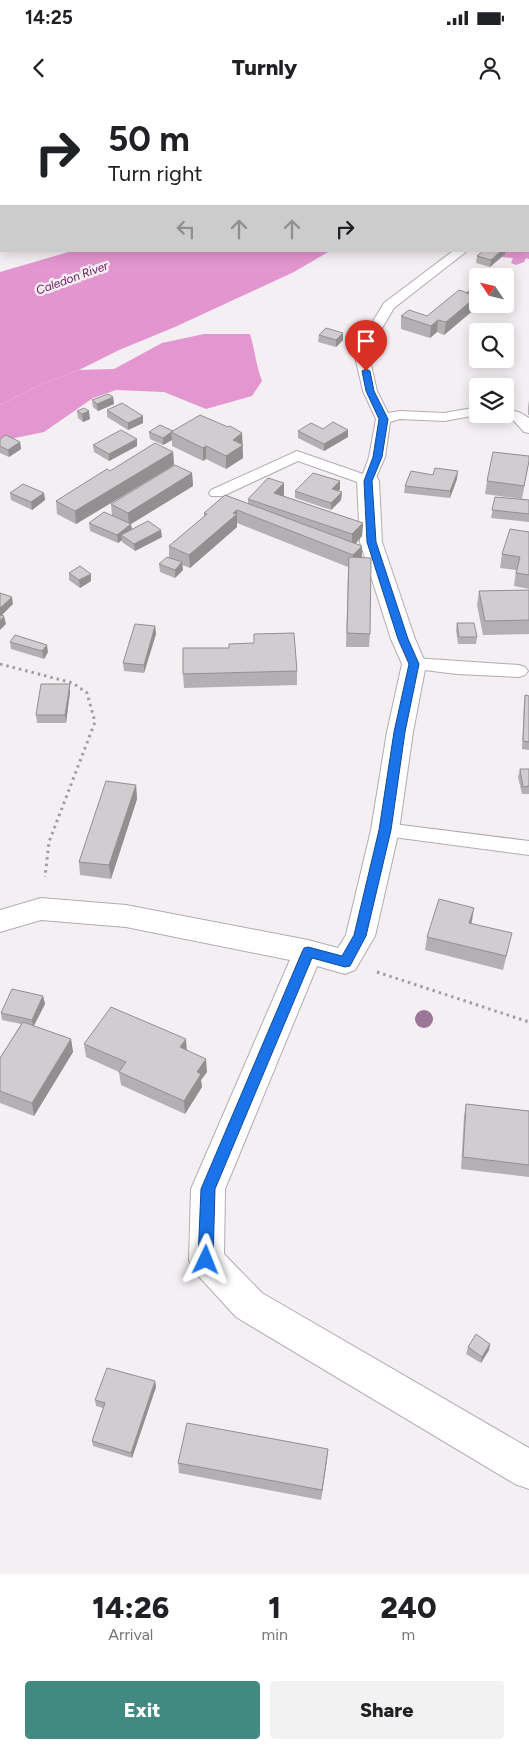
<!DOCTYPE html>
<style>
:root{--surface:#fff;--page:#f2f2f2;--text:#202124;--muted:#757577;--accent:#428981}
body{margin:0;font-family:Figtree,sans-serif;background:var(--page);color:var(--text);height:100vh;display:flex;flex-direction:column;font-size:19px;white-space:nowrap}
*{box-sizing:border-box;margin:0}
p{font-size:16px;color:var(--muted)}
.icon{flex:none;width:28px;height:28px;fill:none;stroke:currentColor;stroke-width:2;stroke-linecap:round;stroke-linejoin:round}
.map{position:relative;height:1474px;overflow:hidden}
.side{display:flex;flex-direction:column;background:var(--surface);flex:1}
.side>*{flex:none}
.banner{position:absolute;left:0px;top:0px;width:530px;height:152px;box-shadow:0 2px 12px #0003;background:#fff;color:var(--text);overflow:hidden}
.needle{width:32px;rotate:305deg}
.buttons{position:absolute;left:469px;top:168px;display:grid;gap:10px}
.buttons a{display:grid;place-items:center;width:45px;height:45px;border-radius:5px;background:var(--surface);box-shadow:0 2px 12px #0003;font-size:25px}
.pin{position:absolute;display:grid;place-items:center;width:42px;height:42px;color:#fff;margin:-51px -21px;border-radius:50% 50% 50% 0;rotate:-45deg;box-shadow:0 0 5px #0007}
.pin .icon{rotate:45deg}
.me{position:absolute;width:55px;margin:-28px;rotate:2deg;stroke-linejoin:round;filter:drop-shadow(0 0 4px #0008)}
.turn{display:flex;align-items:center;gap:18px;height:105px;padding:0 25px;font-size:22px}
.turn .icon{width:65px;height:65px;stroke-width:2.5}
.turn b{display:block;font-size:35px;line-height:42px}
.lanes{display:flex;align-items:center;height:48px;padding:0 25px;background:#0003;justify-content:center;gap:25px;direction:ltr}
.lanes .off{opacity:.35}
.eta{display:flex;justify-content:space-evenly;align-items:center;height:85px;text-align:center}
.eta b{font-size:30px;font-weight:800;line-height:35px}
.primary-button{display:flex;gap:10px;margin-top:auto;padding:10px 25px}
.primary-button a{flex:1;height:58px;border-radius:5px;background:var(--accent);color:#fff;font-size:20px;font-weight:800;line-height:58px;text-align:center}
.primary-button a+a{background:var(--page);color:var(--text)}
.status{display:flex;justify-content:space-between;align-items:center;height:35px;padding:0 25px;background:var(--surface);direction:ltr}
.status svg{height:14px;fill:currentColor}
header{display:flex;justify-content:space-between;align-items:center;height:65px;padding:0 25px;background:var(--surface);font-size:22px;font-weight:800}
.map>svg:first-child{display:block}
.forest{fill:#e396d0}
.water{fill:#e395cf}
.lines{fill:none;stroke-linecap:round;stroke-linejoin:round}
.service-casing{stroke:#b1acb0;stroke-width:2}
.minor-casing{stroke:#b1acb0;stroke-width:2}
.path{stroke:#a29ea0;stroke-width:3;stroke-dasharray:2.5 4;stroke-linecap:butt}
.service{fill:#fff;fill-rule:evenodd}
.minor{fill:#fff;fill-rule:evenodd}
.tree{fill:#9d7596}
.wall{fill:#b4afb2}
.shaded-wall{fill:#928f91}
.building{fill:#d1cccf;stroke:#928f91}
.route{fill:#1a73e8;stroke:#114b97}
.labels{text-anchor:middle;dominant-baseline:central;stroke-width:5;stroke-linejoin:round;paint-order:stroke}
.far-water-label{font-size:12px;font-style:italic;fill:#6f155f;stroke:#f4eff2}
</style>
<div class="status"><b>14:25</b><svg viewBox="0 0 49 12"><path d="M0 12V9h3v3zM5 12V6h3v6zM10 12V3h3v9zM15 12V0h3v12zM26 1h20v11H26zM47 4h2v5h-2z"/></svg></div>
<header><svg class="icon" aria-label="back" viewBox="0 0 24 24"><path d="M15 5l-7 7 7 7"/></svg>Turnly<svg class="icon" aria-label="person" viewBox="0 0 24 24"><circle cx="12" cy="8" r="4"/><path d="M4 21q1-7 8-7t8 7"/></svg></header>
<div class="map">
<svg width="529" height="1474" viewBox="0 0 529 1474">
<rect width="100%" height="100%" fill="#f4eff2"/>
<!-- forest -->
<path class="forest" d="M529 143V159L526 158 524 162 516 165 511 163 513 158 502 157 504 151H529Z
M204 234H250C255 250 256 266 262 281L252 296 206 309 164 292 116 290 93 298 44 332 15 338 0 343V305L42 284 79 270 114 269 162 243Z"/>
<!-- water -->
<path class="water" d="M72 151H330L294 172 175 227 119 250 79 270 42 284 0 305V172Z"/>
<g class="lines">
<defs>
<path id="service" d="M453 151H467L394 208 368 252 377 291 388 313 400 311 444 313 478 307V314H483L444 321 400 319 390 322 385 357 373 384H363L298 361 223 396H211L209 393 211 390 297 351 363 374 369 357 376 319 363 291 354 252 384 203Z
M505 308 521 313 529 318V333L524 332 514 321 500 315 499 314H505Z
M414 558 519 565 525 567 528 571 525 575 519 577 457 574 408 568 405 564 408 560Z
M385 723 529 741V755L378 735 375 730 378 725Z"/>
<path id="minor" d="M368 375 376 376 379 381 382 442 415 539 426 564 413 632 399 730 375 836 355 870 345 874 317 866 225 1089 224 1154 262 1193 529 1348V1389L515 1384 236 1217 194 1171 189 1160 191 1089 290 860 126 827 41 820 0 832V810L41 798 126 805 308 840 338 848 346 835 371 730 387 632 402 564 391 539 360 442 357 381 360 376Z"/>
</defs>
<!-- service casing -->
<use href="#service" class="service-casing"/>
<!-- minor casing -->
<use href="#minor" class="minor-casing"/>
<!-- path -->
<path class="path" d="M0 564 73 583 87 593 95 622 49 742 45 777
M377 872 529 922"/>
<!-- service -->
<use href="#service" class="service"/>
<!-- minor -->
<use href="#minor" class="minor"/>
</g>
<!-- trees -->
<circle class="tree" cx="424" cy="919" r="9"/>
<!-- wall -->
<path class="wall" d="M505 154 490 167 476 163 477 156Z
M478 184V204L477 207H476V208L444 235 437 232 430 238 401 229V216H427L466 193Z
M343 233V240L336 247 318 242 319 235Z
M113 297 114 304 98 311 93 307 92 300Z
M529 300V315H528V307Z
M107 310 143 323 128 330 107 317Z
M77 311 90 319 83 322 78 318Z
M228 327 242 333 243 358 226 369 206 359 203 361 172 346V340L163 345 150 339 149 332Z
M323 329 348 337 324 351 298 338V331Z
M0 339 20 342 21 349 9 357 0 353Z
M137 339V346L109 361 94 352 93 345Z
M173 352 174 365 76 424 57 414 56 401 110 371Z
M529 361 522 399 485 394 487 381Z
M192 373 193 386 131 424 132 429 162 437 135 451 122 442V440L118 443 90 431 89 423 112 416 111 404Z
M457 379 450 398 404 393 405 386Z
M340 381V389L338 391 342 392 341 400 331 410 295 398V391Z
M284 383V396L363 423 362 436 356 443 362 458 370 534 369 547H346L348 467 237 423V427L190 468 182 465 183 470 175 478 160 472 159 464 169 458V446L204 417V413L248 404V399Z
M10 393H44L45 400 32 410 11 400Z
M495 397 529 400V422L491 418Z
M529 432V489L514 486 516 470 500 468 502 454Z
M69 473 91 481 80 488 69 480Z
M529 490V534L483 535 477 505 479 491Z
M457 523 477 537 476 544H458L456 530Z
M155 526 156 534 144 573 124 571 123 563Z
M10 542 48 552 44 559 11 549Z
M229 548 297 571V585L184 588 183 574Z
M70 584V592L66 623H37L36 615Z
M525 595 529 596V650L522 649 524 603Z
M520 669H529V694H522L518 677Z
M136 685 137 699 111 779 80 775 79 762Z
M427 837 509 846 503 870 425 850Z
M43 896 45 904 34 926 71 939 73 952 34 1016 0 1003V958L21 924 2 920 1 913Z
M84 944 186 950 207 972 201 980 202 987 185 1014 121 985 119 972 86 957Z
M466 1004 529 1011V1077L461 1069 464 1016Z
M490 1244 489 1250 481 1263 466 1254 468 1247Z
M155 1281 156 1287 132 1358 93 1346 92 1341 103 1308 96 1306 95 1300Z
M328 1349 321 1400 179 1373 178 1363Z"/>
<!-- shaded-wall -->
<path class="shaded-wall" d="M501 151H505V154L490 167 491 160Z
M477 196 476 208 444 235 446 222Z
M438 220 437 232 430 238 431 226Z
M343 233V240L336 247V240Z
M113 297 114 304 98 311 97 304Z
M89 311 90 319 83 322 82 314Z
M143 316V323L128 330V323Z
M348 330V337L324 351V344Z
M171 332 172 340 163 345V338Z
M242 333 243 358 226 369V356L233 340Z
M137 339V346L109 361V354Z
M20 342 21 349 9 357 8 350Z
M206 346V359L203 361V348Z
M173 352 174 365 76 424 75 411Z
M458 371 457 379 450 398V391Z
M192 373 193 386 131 424 132 432 121 435 122 440 118 443 117 435 129 426 128 413Z
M340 381V389L332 397V389Z
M284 383V396L274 406V393Z
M342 392 341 400 331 410V403Z
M44 393 45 400 32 410 31 402Z
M237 410V427L190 468 189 455Z
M363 423 362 436 352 448V434Z
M161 430 162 437 135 451 134 444Z
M362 446V459L352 468 353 455Z
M182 462 183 470 175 478V470Z
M91 474V481L80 488 79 480Z
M12 497 13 504 0 517V508Z
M4 516 6 524 0 530V521Z
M155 526 156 534 144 573V565Z
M47 545 48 552 44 559 42 551Z
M70 584V592L66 623 65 615Z
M136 685 137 699 111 779 109 765Z
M474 808 472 821 467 836 469 823Z
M43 896 45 904 33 927 32 920Z
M71 939 73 952 34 1016 32 1003Z
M186 939 187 952 180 947Z
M206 959 207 972 201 980 202 987 185 1014 184 1001 197 972Z
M490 1244 489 1250 481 1263 482 1257Z
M155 1281 156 1287 132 1358 131 1353Z
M328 1349 327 1360 321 1400 322 1390Z"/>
<!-- building -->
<path class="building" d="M483 151H501L491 160 477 156Z
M478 184V200H477V196L466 193Z
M459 190 477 196 446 222 438 220 431 226 401 216 409 210 427 216Z
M326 228 343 233 336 240 319 235Z
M108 294 113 297 97 304 92 300Z
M122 303 143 316 128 323 107 310Z
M84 308 89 311 82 314 77 311Z
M200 315 228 327 230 326 242 333 233 340 243 345 226 356 206 346 203 348 171 332Z
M333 322 348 330 324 344 298 331 311 323 323 329Z
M160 325 173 331 163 338 149 332Z
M121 330 137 339 109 354 93 345Z
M6 335 20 342 8 350 0 346V339Z
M155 343 173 352 75 411 56 401 107 369 110 371Z
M493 352 529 356V361L524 386 487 381Z
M175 365 192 373 128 413 111 404Z
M435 368 458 371 450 391 405 386 411 371 433 375Z
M313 373 340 381 332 389 342 392 331 403 295 391Z
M268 378 284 383 274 393 363 423 352 434 248 399Z
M23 384 44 393 31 402 10 393Z
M225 395 362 446 353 455 237 410 233 413 237 414 189 455 169 446 207 414 204 413Z
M495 397 529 400V414L492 410Z
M104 412 131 424 117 435 89 423Z
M148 421 161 430 134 444 121 435Z
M510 429 529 432V475L516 473 520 457 502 454Z
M167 457 182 462 175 470 159 464Z
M349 457 371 458 370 534 347 533Z
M80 466 91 474 79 480 69 473Z
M529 490V520L485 521 479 491Z
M0 493 12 497 0 508Z
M0 515 4 516 0 521Z
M457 523H474L477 537H459Z
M135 524 155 526 144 565 123 563Z
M294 533 297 571 183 574V548H229V544L254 543V534Z
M15 535 47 545 42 551 10 542Z
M41 584H70L65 615H36Z
M525 595 529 596V642L523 641Z
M520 669H529V686L523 687Z
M106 681 136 685 109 765 79 762Z
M439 799 474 808 469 823 512 833 506 856 427 837Z
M12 889 43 896 32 920 1 913Z
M111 907 186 939 180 947 206 959 197 972 201 974 184 1001 119 972 126 962 84 944Z
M23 922 71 939 32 1003 0 991V958Z
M466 1004 529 1011V1065L463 1057Z
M476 1234 490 1244 482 1257 468 1247Z
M107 1268 155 1281 131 1353 92 1341 105 1303 95 1300Z
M187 1323 328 1349 322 1390 178 1363Z"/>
<!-- route -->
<path class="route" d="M366 269 370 271 374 291 388 319 382 357 372 381 376 442 408 539 419 564 405 632 391 730 366 836 350 866 345 867 312 858 215 1089 213 1160 211 1165 206 1167 201 1165 198 1160 201 1089 302 852 304 848 308 847 342 856 354 835 379 730 394 632 409 564 398 539 367 442 364 381 373 357 379 319 366 291 362 271Z"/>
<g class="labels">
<!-- far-water labels -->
<g class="far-water-label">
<text transform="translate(72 178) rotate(-20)">Caledon River</text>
</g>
</g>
</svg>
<div class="buttons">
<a><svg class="needle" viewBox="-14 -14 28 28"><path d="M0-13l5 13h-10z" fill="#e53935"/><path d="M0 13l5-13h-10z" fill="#757577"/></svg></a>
<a><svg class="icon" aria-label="search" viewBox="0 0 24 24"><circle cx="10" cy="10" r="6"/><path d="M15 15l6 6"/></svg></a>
<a><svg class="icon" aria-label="layers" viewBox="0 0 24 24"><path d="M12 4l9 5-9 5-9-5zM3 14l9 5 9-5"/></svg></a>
</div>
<div class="pin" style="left:366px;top:271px;background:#d93025"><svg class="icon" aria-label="arrive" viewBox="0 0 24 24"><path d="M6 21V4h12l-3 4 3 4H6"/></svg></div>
<svg class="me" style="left:206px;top:1160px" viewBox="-20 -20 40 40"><path d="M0-17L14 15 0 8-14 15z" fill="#1a73e8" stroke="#fff" stroke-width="4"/></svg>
<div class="banner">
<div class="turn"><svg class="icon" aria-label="right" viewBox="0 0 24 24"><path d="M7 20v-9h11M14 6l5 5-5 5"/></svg><div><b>50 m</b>Turn right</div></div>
<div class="lanes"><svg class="icon off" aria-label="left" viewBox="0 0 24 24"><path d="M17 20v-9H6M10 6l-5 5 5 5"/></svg><svg class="icon off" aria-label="ahead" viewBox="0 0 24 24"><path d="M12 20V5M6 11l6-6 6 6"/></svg><svg class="icon off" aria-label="ahead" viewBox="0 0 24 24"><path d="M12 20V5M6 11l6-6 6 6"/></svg><svg class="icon" aria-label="right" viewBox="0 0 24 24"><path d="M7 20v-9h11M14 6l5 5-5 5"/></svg></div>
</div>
</div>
<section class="side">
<div class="eta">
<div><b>14:26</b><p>Arrival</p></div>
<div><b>1</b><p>min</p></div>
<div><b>240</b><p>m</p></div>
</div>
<div class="primary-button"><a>Exit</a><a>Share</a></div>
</section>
